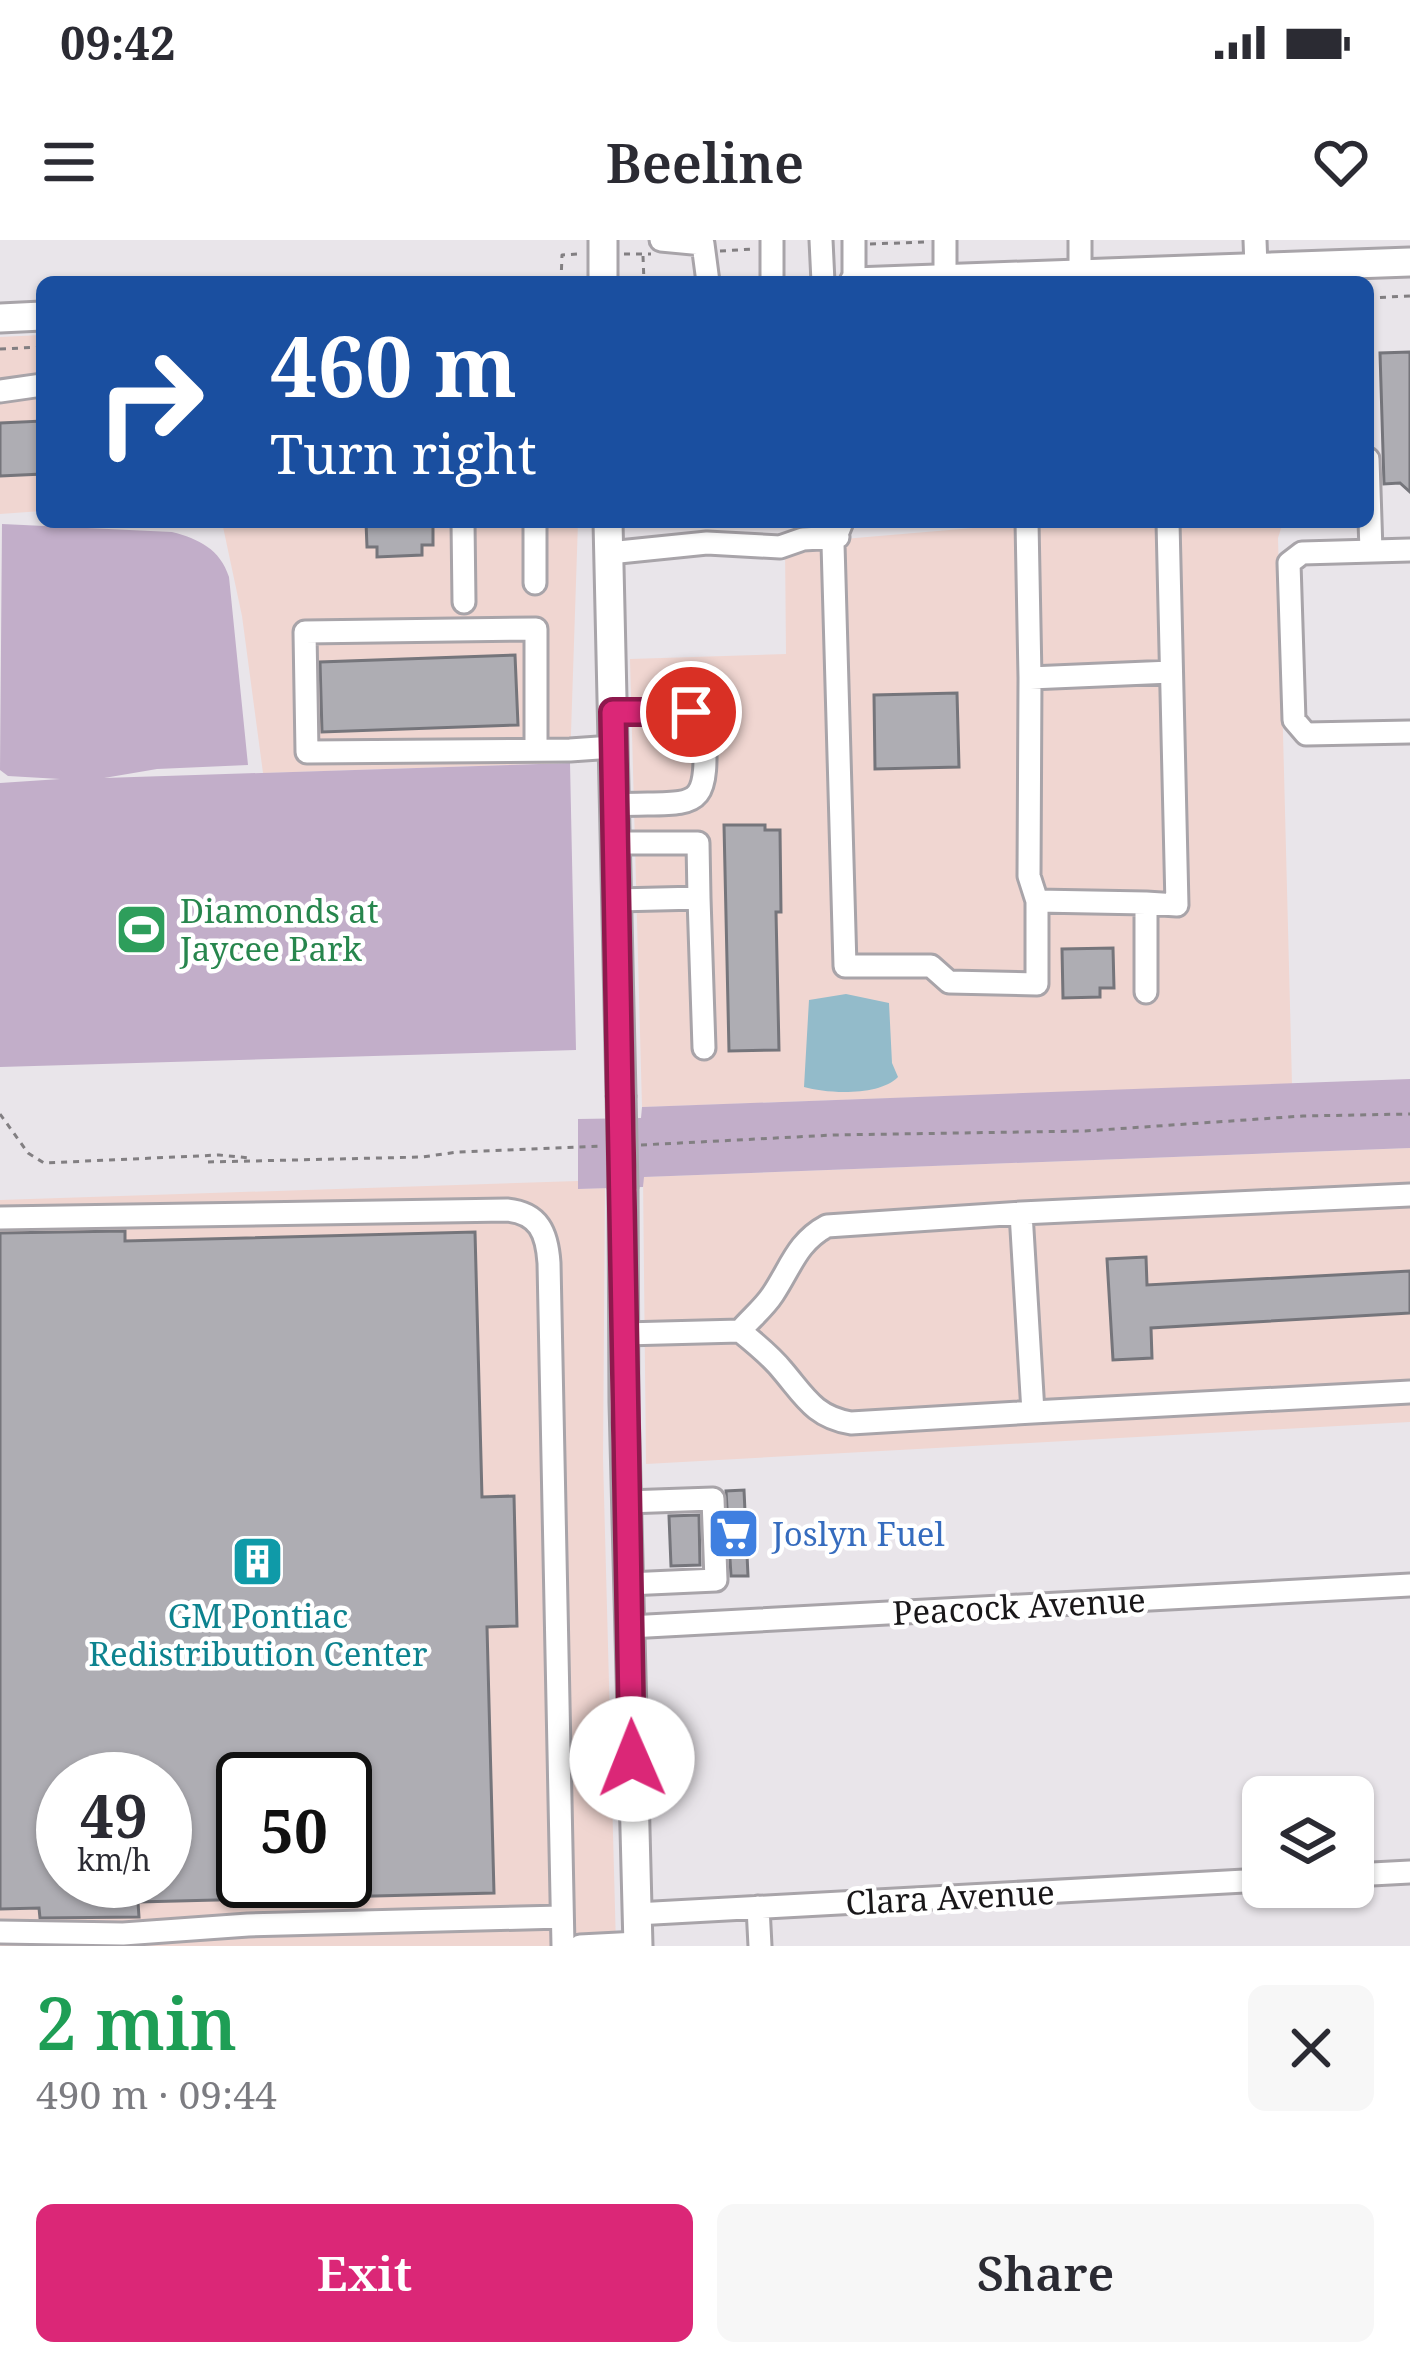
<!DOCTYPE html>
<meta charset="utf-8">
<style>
:root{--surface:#fff;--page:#f7f7f7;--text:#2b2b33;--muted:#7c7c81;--accent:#db2777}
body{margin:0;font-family:"Noto Serif",serif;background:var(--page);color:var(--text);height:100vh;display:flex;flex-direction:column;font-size:45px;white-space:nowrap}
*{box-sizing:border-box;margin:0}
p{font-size:39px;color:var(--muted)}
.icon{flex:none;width:66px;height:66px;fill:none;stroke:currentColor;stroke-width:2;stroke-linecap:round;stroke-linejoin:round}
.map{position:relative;height:1706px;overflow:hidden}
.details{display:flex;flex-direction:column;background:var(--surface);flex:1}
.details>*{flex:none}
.hud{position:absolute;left:36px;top:36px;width:1338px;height:252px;border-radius:18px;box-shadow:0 3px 9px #0004;background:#1a4fa0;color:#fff;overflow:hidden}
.fabs{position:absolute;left:1242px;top:1536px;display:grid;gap:24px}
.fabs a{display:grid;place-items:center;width:132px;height:132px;border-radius:18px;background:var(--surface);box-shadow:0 3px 9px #0004;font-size:60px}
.speed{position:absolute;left:36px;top:1512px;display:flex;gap:24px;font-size:60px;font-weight:700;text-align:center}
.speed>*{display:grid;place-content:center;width:156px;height:156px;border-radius:50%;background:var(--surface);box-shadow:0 3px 9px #0004;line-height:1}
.speed small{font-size:30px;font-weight:400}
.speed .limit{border:6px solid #111;border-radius:18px;background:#fff;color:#111}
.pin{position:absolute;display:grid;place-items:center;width:102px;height:102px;color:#fff;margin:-51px;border:6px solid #fff;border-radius:50%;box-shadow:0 3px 12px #0007}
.me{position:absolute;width:132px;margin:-66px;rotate:359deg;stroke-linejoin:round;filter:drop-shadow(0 0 9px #0008)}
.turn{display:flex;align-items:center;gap:42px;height:252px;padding:0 36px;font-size:54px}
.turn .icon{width:156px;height:156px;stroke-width:2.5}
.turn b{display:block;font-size:84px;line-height:102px}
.round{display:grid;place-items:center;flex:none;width:126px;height:126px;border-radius:18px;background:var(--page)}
.headline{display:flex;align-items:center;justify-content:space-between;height:204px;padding:0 36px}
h1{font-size:72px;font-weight:600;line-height:90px;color:#1e9e55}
.cta{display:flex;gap:24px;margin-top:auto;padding:24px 36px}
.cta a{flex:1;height:138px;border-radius:18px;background:var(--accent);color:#fff;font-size:48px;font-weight:600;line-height:138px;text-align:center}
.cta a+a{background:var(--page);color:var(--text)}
.status{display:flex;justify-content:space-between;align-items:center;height:84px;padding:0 60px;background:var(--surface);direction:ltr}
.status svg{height:33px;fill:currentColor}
header{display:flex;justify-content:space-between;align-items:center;height:156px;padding:0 36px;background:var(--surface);font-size:54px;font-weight:600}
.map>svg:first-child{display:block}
.industrial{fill:#f0d6d1;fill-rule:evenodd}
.green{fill:#c2aec9}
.water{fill:#93bbca}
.building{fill:#aeadb3;stroke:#75757b;stroke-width:3;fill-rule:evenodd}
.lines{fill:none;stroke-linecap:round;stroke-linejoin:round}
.minor-casing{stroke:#a8a4a9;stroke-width:27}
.major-casing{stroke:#a8a4a9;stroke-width:33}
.path{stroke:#827f82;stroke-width:3;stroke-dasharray:6 6;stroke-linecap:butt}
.minor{stroke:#fff;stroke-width:21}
.major{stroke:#fff;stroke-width:27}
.major-bridge-casing{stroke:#a8a4a9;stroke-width:33;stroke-linecap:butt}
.major-bridge{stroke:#fff;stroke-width:27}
.route-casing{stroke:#8e194d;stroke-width:30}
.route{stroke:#db2777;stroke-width:21}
.labels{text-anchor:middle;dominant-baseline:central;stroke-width:9;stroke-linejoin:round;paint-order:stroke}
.leisure-label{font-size:33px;fill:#27864d;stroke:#fff;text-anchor:start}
.shop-label{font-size:33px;fill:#366cbe;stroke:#fff;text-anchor:start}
.street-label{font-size:33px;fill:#191719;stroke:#fff}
.culture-label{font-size:33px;fill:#0d838f;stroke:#fff}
</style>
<div class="status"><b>09:42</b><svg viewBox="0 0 49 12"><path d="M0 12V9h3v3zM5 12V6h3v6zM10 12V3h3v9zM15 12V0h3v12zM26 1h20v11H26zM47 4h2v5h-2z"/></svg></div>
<header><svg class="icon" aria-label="menu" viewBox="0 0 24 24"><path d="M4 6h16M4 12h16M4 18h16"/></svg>Beeline<svg class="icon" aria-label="heart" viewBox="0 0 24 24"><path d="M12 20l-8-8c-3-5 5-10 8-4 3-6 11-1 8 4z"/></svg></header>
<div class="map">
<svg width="1410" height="1706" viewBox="0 0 1410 1706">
<rect width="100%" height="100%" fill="#e9e5ea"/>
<!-- industrial -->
<path class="industrial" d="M42 95V271L0 274V97Z
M222 282H578L570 523 263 533 242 376Z
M973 282H1283L1278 298 1292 844 642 867 630 419 786 414 785 304 973 288Z
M1410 908V1182L646 1224 643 937Z
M578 941V949L605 948 603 1218 616 1706H0V960ZM63 1539H165V1641H63ZM243 1539H345V1641H243Z"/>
<!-- green -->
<path class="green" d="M2 284 172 292C199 299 220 309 229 337L248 525 157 529 104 538 570 523 576 810 0 827V543L60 539 8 536 0 530Z
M1410 839V908L644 937 643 947 578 949V879L641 878 642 867Z"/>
<!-- water -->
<path class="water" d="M846 754 889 763 892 823 898 837C880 856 828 854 804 847L809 760Z"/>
<!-- building -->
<path class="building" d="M1410 112V252L1400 243 1384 244 1380 113Z
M42 181V234L0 236V183Z
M366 282H433V305H422V315L377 317V307H367Z
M515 415 518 485 322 492 320 422Z
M957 453 959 527 875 529 874 455Z
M724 585H765V590H780L781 672H776L779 810 729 811Z
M1113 708 1114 748H1100V757L1063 758 1062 709Z
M125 991V1001L475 992 482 1257 514 1256 517 1386 487 1387 494 1653 138 1662 139 1677 40 1678 39 1668 0 1669V993ZM63 1539H165V1641H63ZM243 1539H345V1641H243Z
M1146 1017 1147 1045 1410 1031V1073L1151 1088 1152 1118 1113 1120 1107 1019Z
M744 1250 748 1336H731L726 1251Z
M699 1275 700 1325 671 1326 669 1276Z"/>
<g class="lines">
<defs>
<path id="minor" d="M661 0 703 4 708 42
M821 0 823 42
M854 0V42
M945 0V42
M1255 0 1256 27
M1080 34V0
M772 42V0
M0 151 42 145
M1368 219 1371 311
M463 282 464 362
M842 282 833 304 845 726H931L949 742 1037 744V661L1146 663V752
M1027 282 1030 438
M1410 310 1302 313 1289 323 1294 480 1306 494 1410 492
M609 313 707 303 780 307 803 299 838 297
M535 343V282
M613 472H691L704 484C709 577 699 561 615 565
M536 510V389L305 392 307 512 570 510 613 507
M616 603H698L699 658 617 660
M699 658 704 808
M1037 661 1029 636 1030 438 1171 432
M1146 663 1177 665 1168 282
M1021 973 1410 955
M0 978 507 970C539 973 547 993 549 1023L563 1706
M624 1094 740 1091C750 1079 764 1068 773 1054 791 1027 797 1002 827 986L1021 973 1033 1172 851 1183C815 1177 805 1157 783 1131 771 1116 755 1103 740 1091
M1033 1172 1410 1152
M626 1262 713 1259 716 1340 628 1344
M629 1387 1410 1345
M1353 1635 1410 1632
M758 1667 760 1706
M636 1674 1263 1640
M0 1692 123 1694 248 1685 562 1677
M580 1706 638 1703"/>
<path id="major" d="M603 0V42
M854 42 1410 22
M0 78 42 76
M608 282 621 855
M623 949 624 1163 638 1706"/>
</defs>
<!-- minor casing -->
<use href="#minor" class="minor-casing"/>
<!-- major casing -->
<use href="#major" class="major-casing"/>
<!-- path -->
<path class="path" d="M870 4 927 2
M720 11 753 9
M624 14H651
M643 16 644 42
M561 42 562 15 579 14
M1368 58 1410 56
M0 109 42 107
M0 874 28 913 44 923 219 915 250 918
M641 905 833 895 1085 891 1303 876 1410 874
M208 922 422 917 458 912 601 906"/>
<!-- minor -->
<use href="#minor" class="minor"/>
<!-- major -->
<use href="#major" class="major"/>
<defs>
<path id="major-bridge" d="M621 855 623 949"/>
</defs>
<!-- major-bridge casing -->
<use href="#major-bridge" class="major-bridge-casing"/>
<!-- major-bridge -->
<use href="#major-bridge" class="major-bridge"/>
</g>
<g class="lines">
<defs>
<path id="route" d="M632 1519 613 472H691"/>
</defs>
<!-- route casing -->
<use href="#route" class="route-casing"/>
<!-- route -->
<use href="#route" class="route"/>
</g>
<!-- icons -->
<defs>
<symbol id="stadium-square" viewBox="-11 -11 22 22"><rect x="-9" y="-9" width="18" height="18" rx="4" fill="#2e9e5b" stroke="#fff"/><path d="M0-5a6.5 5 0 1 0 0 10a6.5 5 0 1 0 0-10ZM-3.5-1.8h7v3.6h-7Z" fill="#fff"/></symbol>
<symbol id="supermarket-square" viewBox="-11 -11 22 22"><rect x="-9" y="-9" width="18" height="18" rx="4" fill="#3f7fe0" stroke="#fff"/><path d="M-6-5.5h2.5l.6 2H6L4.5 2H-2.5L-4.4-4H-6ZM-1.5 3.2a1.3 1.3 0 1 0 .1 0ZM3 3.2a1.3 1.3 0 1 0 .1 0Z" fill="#fff"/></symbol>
<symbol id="building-square" viewBox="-11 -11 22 22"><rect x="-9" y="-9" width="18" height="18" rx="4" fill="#0f9aa8" stroke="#fff"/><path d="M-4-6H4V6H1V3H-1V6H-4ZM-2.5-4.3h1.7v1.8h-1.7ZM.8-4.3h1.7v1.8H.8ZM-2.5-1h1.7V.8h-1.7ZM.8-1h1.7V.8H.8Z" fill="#fff"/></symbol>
</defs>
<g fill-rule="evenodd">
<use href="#stadium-square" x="112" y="660" width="59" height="59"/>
<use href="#supermarket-square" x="704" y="1264" width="59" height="59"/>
<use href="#building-square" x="228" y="1292" width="59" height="59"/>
</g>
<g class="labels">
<!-- leisure labels -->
<g class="leisure-label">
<text x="180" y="670">Diamonds at<tspan x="180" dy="38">Jaycee Park</tspan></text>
</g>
<!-- shop labels -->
<g class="shop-label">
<text x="772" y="1293">Joslyn Fuel</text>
</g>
<!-- street labels -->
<g class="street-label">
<text transform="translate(1019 1366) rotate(-3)">Peacock Avenue</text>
<text transform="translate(950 1657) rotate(-3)">Clara Avenue</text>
</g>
<!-- culture labels -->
<g class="culture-label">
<text x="258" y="1375">GM Pontiac<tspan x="258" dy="38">Redistribution Center</tspan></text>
</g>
</g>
</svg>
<div class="fabs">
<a><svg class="icon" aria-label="layers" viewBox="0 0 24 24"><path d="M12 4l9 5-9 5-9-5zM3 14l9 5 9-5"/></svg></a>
</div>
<div class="speed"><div>49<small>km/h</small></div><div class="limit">50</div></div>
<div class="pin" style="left:691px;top:472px;background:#d93025"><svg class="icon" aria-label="arrive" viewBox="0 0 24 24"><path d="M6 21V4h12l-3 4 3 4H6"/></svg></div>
<svg class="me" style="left:632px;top:1519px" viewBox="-20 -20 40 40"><circle r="19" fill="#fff"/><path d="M0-13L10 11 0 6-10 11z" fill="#db2777"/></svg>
<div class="hud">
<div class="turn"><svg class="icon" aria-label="right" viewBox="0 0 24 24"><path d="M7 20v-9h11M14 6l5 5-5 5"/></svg><div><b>460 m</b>Turn right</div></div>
</div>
</div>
<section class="details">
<div class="headline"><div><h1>2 min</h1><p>490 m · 09:44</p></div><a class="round"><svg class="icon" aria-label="close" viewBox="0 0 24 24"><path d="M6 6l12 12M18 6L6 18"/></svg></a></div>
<div class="cta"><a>Exit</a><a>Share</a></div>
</section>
